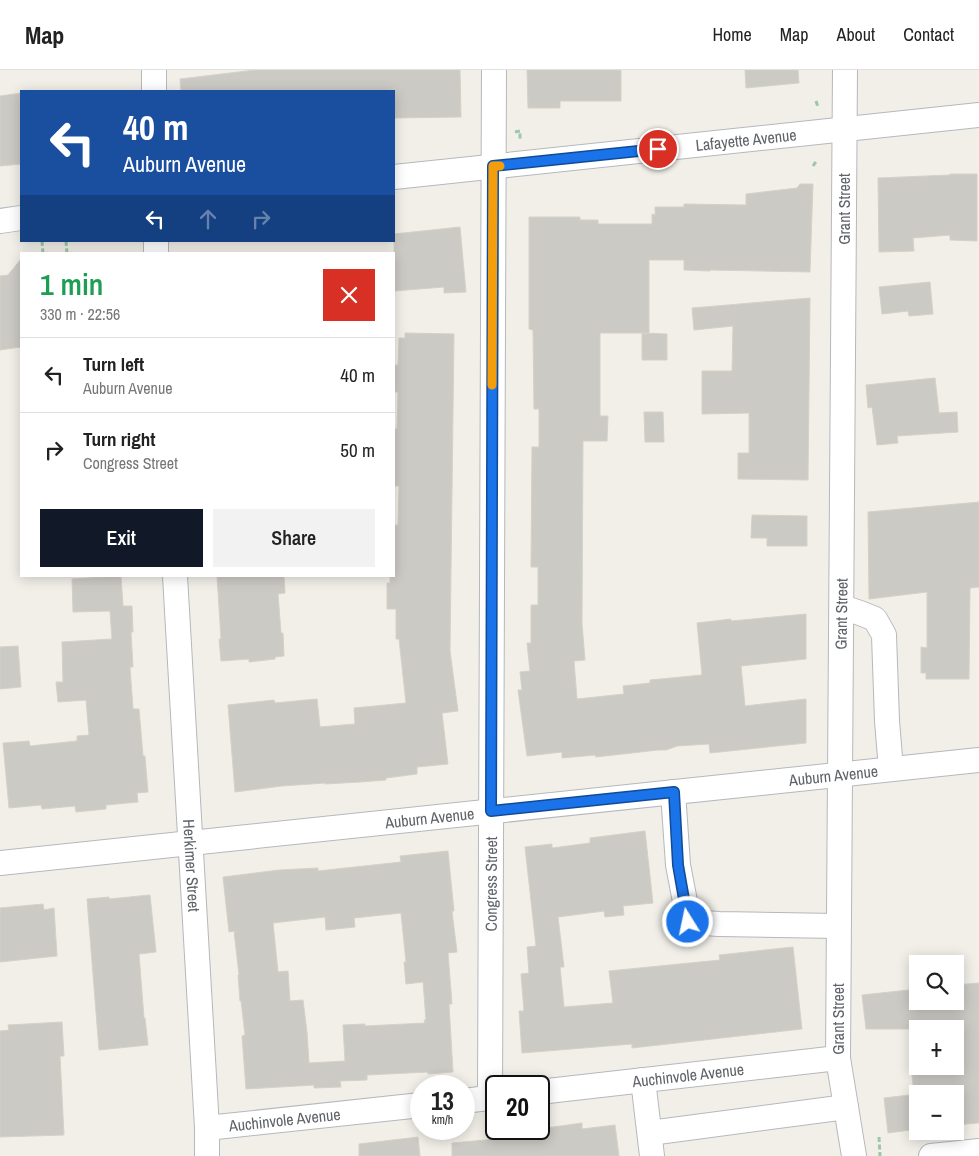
<!DOCTYPE html>
<meta charset="utf-8">
<style>
:root{--surface:#fff;--page:#f2f2f2;--text:#222;--muted:#767676;--line:#e0e0e0;--accent:#111827}
body{margin:0;font-family:"Archivo Narrow",sans-serif;background:var(--page);color:var(--text);height:100vh;display:flex;flex-direction:column;font-size:19px;white-space:nowrap}
*{box-sizing:border-box;margin:0}
p{font-size:16px;color:var(--muted)}
.icon{flex:none;width:28px;height:28px;fill:none;stroke:currentColor;stroke-width:2;stroke-linecap:round;stroke-linejoin:round}
.map{position:relative;flex:1;overflow:hidden}
.side{position:absolute;left:20px;top:182px;width:375px;height:325px;display:flex;flex-direction:column;background:var(--surface);border-radius:0px;box-shadow:0 2px 12px #0003}
.side>*{flex:none}
.hud{position:absolute;left:20px;top:20px;width:375px;height:152px;border-radius:0px;box-shadow:0 2px 12px #0003;background:#1a4fa0;color:#fff;overflow:hidden}
.tools{position:absolute;left:909px;top:885px;display:grid;gap:10px}
.tools a{display:grid;place-items:center;width:55px;height:55px;border-radius:0px;background:var(--surface);box-shadow:0 2px 12px #0003;font-size:25px}
.speed{position:absolute;left:410px;top:1005px;display:flex;gap:10px;font-size:25px;font-weight:700;text-align:center}
.speed>*{display:grid;place-content:center;width:65px;height:65px;border-radius:50%;background:var(--surface);box-shadow:0 2px 12px #0003;line-height:1}
.speed small{font-size:12px;font-weight:400}
.speed .limit{border:2px solid #111;border-radius:8px;background:#fff;color:#111}
.pin{position:absolute;display:grid;place-items:center;width:42px;height:42px;color:#fff;margin:-21px;border:2px solid #fff;border-radius:50%;box-shadow:0 1px 5px #0007}
.me{position:absolute;width:55px;margin:-28px;rotate:350deg;stroke-linejoin:round;filter:drop-shadow(0 0 4px #0008)}
.turn{display:flex;align-items:center;gap:18px;height:105px;padding:0 20px;font-size:22px}
.turn .icon{width:65px;height:65px;stroke-width:2.5}
.turn b{display:block;font-size:35px;line-height:42px}
.lanes{display:flex;align-items:center;height:48px;padding:0 20px;background:#0003;justify-content:center;gap:25px;direction:ltr}
.lanes .off{opacity:.35}
.round{display:grid;place-items:center;flex:none;width:52px;height:52px;border-radius:0px;background:var(--page)}
.summary{display:flex;align-items:center;justify-content:space-between;height:85px;padding:0 20px}
h1{font-size:30px;font-weight:600;line-height:38px;color:#1e9e55}
.primary-button{display:flex;gap:10px;margin-top:auto;padding:10px 20px}
.primary-button a{flex:1;height:58px;border-radius:0px;background:var(--accent);color:#fff;font-size:20px;font-weight:600;line-height:58px;text-align:center}
.primary-button a+a{background:var(--page);color:var(--text)}
ul{padding:0;list-style:none}
li{display:flex;align-items:center;gap:15px;height:75px;padding:0 20px;border-top:1px solid var(--line)}
li div{flex:1}
li b{display:block;font-size:19px}
li em{font-style:normal}
header{display:flex;align-items:center;gap:30px;box-sizing:border-box;height:70px;padding:0 25px;background:var(--surface);border-bottom:1px solid var(--line)}
header strong{font-size:24px}
nav{display:flex;gap:28px;margin-inline-start:auto;font-size:18px}
.map>svg:first-child{display:block}
.building{fill:#cccac5;stroke:#d6d1c6;fill-rule:evenodd}
.lines{fill:none;stroke-linecap:round;stroke-linejoin:round}
.minor-casing{stroke:#b5b8bc;stroke-width:26}
.path{stroke:#9cc7a9;stroke-width:3;stroke-dasharray:5 2.5;stroke-linecap:butt}
.minor{stroke:#fff;stroke-width:24}
.route-casing{stroke:#114b97;stroke-width:12}
.route{stroke:#1a73e8;stroke-width:9}
.slow{stroke:#f59e0b;stroke-width:9}
.labels{text-anchor:middle;dominant-baseline:central;stroke-width:4;stroke-linejoin:round;paint-order:stroke}
.street-label{font-size:16px;fill:#5f6368;stroke:#fff}
</style>
<header>
<strong>Map</strong>
<nav><a>Home</a><a>Map</a><a>About</a><a>Contact</a></nav>
</header>
<div class="map">
<svg width="979" height="1086" viewBox="0 0 979 1086">
<rect width="100%" height="100%" fill="#f1efe8"/>
<!-- building -->
<path class="building" d="M255 0H460L461 47 394 48V21H181L180 9Z
M527 0H621V31H560V38H528Z
M745 0H798L799 13 746 18Z
M21 23V94L0 96V26Z
M950 104H977V171L950 170V165L913 168 914 181 879 182 878 108 950 105Z
M800 114H813L810 202 710 200V201L684 200V190H649V263H600V346H608L607 371H583L582 554 585 590 574 591 577 629 624 624 623 616 650 613V610L702 605 697 553 731 549V551L806 544V589L741 596 745 636 806 629V673L710 683 709 674 677 676 666 680H658L596 687 595 685 562 688V682L527 686 518 620H522L520 602 530 601 527 573H531V535H538V497H531L532 377H539V339H534L533 260 529 259V147H580V150H598V154H652V144L655 145V137H684V134L746 135V124L797 118Z
M460 157 466 222 444 223V217L394 221V164Z
M21 189V277L0 280V206L8 205Z
M930 212 933 244 909 246 908 241 882 244 879 217Z
M810 228 808 410 738 409V383H749V343L702 344V301H732L733 256 694 260 692 238Z
M405 263 454 264 450 581 458 641 442 643 448 694 417 697V704L386 708V710L360 712 325 714V713L282 716 235 722 228 635 274 630 275 633 317 629 320 657 355 654 354 638 406 633 399 569H396V539H387V513H390V506H394V455H398L399 416H394V359H397L398 322H394V295H398L399 268H405Z
M642 263 667 264V290H642Z
M935 308 939 343 957 342 958 362 897 366 898 373 877 375 872 337 868 338 866 315Z
M644 342H663L664 372H645Z
M979 432V517L970 518 969 609H926V603H921V577L927 578V522L869 529 868 442Z
M752 445 807 446V476H767V468H751Z
M121 506 123 536H132L133 562H131L133 597H130L133 639H139L143 686H145L148 722 137 723 138 732 106 735V739L76 742 75 736 42 739 41 735 9 738 3 673 29 671 30 676 77 671V666L89 665 86 630 58 632 56 612H63L62 572 112 569 110 541 73 542 72 509Z
M217 506H284L285 523 278 524 281 563H283L284 586 275 587V589L249 592V589L221 591 219 569H221Z
M18 576 21 617 0 619V577Z
M645 761 653 833 623 836 624 845 605 847 604 841 558 847 564 897H560L564 937 613 933 609 901 720 890 719 885 793 877 802 959 632 978V974L522 983 519 941H524L521 904 529 903 527 877 536 876 525 777 552 774V778L590 773V768Z
M448 781 454 841H452L457 882 448 883 452 934H449L453 1002 428 1004V1002L367 1005V1010L340 1011 341 1017 314 1018V1015L246 1019 242 966 245 965 241 931H240L238 905H239L234 861 229 862 223 807 279 800 318 798V801L401 792 400 786ZM401 843 406 892H404L406 914 423 912 426 950H424L425 953 365 956V954L343 955 345 991 309 993 307 962 303 930 290 931 288 901 278 902 273 853 325 847 326 860 355 857 354 848Z
M150 825 156 882 139 884 144 948H145L148 975 99 980 87 829 109 827V829Z
M43 834 44 840 54 838 57 886 0 892V838Z
M979 913V1053L955 1055V1024H914L911 996H955V959H866L862 925 918 919V931H955V915Z
M62 952 64 986H60L64 1065 0 1067V961L9 960 8 955Z
M918 1024V1059L888 1063 884 1028Z
M582 1053V1059L615 1055 619 1086H452V1073L496 1069 495 1062 526 1059H539Z
M418 1067 420 1086H359V1074Z"/>
<g class="lines">
<defs>
<g id="minor">
<path d="M845 0 838 988 854 1086"/>
<path d="M154 21V0"/>
<path id="s1" d="M394 107 979 45"/>
<path d="M0 151 21 148"/>
<path d="M156 171V184"/>
<path id="s2" d="M175 506 207 1058V1086"/>
<path d="M842 537 860 543 875 549 884 565 887 651 891 699"/>
<path d="M673 722 678 795 689 852 719 854 838 856"/>
<path id="s3" d="M0 793 979 690"/>
<path d="M643 1010 652 1086"/>
<path id="s4" d="M539 1022 838 988"/>
<path id="s5" d="M490 1028 494 0"/>
<path d="M464 1031 496 1027"/>
<path id="s6" d="M207 1058 421 1035"/>
<path d="M650 1063 846 1037"/>
<path d="M931 1086 979 1081"/>
</g>
</defs>
<!-- minor casing -->
<use href="#minor" class="minor-casing"/>
<!-- path -->
<path class="path" d="M816 31 818 37
M515 62 520 61V70
M813 96 817 90
M42 171 43 184
M66 171 67 184
M879 1067 880 1086"/>
<!-- minor -->
<use href="#minor" class="minor"/>
</g>
<g class="lines">
<defs>
<path id="route" d="M658 79 493 96 491 741 674 722 678 795 688 852"/>
</defs>
<!-- route casing -->
<use href="#route" class="route-casing"/>
<!-- route -->
<use href="#route" class="route"/>
<!-- slow -->
<path class="slow" d="M492 315 493 96H500"/>
</g>
<g class="labels">
<!-- street labels -->
<g class="street-label">
<text stroke="none"><textPath href="#s1" startOffset="354">Lafayette Avenue</textPath></text>
<text transform="translate(844 139) rotate(-90)">Grant Street</text>
<text transform="translate(841 544) rotate(-89)">Grant Street</text>
<text stroke="none"><textPath href="#s3" startOffset="838">Auburn Avenue</textPath></text>
<text stroke="none"><textPath href="#s3" startOffset="432">Auburn Avenue</textPath></text>
<text stroke="none"><textPath href="#s2" startOffset="290">Herkimer Street</textPath></text>
<text stroke="none"><textPath href="#s5" startOffset="214">Congress Street</textPath></text>
<text transform="translate(838 949) rotate(-90)">Grant Street</text>
<text stroke="none"><textPath href="#s4" startOffset="150">Auchinvole Avenue</textPath></text>
<text stroke="none"><textPath href="#s6" startOffset="78">Auchinvole Avenue</textPath></text>
</g>
</g>
</svg>
<div class="tools">
<a><svg class="icon" aria-label="search" viewBox="0 0 24 24"><circle cx="10" cy="10" r="6"/><path d="M15 15l6 6"/></svg></a>
<a>+</a>
<a>−</a>
</div>
<div class="speed"><div>13<small>km/h</small></div><div class="limit">20</div></div>
<div class="pin" style="left:658px;top:79px;background:#d93025"><svg class="icon" aria-label="arrive" viewBox="0 0 24 24"><path d="M6 21V4h12l-3 4 3 4H6"/></svg></div>
<svg class="me" style="left:688px;top:852px" viewBox="-20 -20 40 40"><circle r="17" fill="#1a73e8" stroke="#fff" stroke-width="3"/><path d="M0-11L8 9 0 5-8 9z" fill="#fff"/></svg>
<div class="hud">
<div class="turn"><svg class="icon" aria-label="left" viewBox="0 0 24 24"><path d="M17 20v-9H6M10 6l-5 5 5 5"/></svg><div><b>40 m</b>Auburn Avenue</div></div>
<div class="lanes"><svg class="icon" aria-label="left" viewBox="0 0 24 24"><path d="M17 20v-9H6M10 6l-5 5 5 5"/></svg><svg class="icon off" aria-label="ahead" viewBox="0 0 24 24"><path d="M12 20V5M6 11l6-6 6 6"/></svg><svg class="icon off" aria-label="right" viewBox="0 0 24 24"><path d="M7 20v-9h11M14 6l5 5-5 5"/></svg></div>
</div>
<section class="side">
<div class="summary"><div><h1>1 min</h1><p>330 m · 22:56</p></div><a class="round" style="background:#d93025;color:#fff"><svg class="icon" aria-label="close" viewBox="0 0 24 24"><path d="M6 6l12 12M18 6L6 18"/></svg></a></div>
<ul>
<li><svg class="icon" aria-label="left" viewBox="0 0 24 24"><path d="M17 20v-9H6M10 6l-5 5 5 5"/></svg><div><b>Turn left</b><p>Auburn Avenue</p></div><em>40 m</em></li>
<li><svg class="icon" aria-label="right" viewBox="0 0 24 24"><path d="M7 20v-9h11M14 6l5 5-5 5"/></svg><div><b>Turn right</b><p>Congress Street</p></div><em>50 m</em></li>
</ul>
<div class="primary-button"><a>Exit</a><a>Share</a></div>
</section>
</div>
